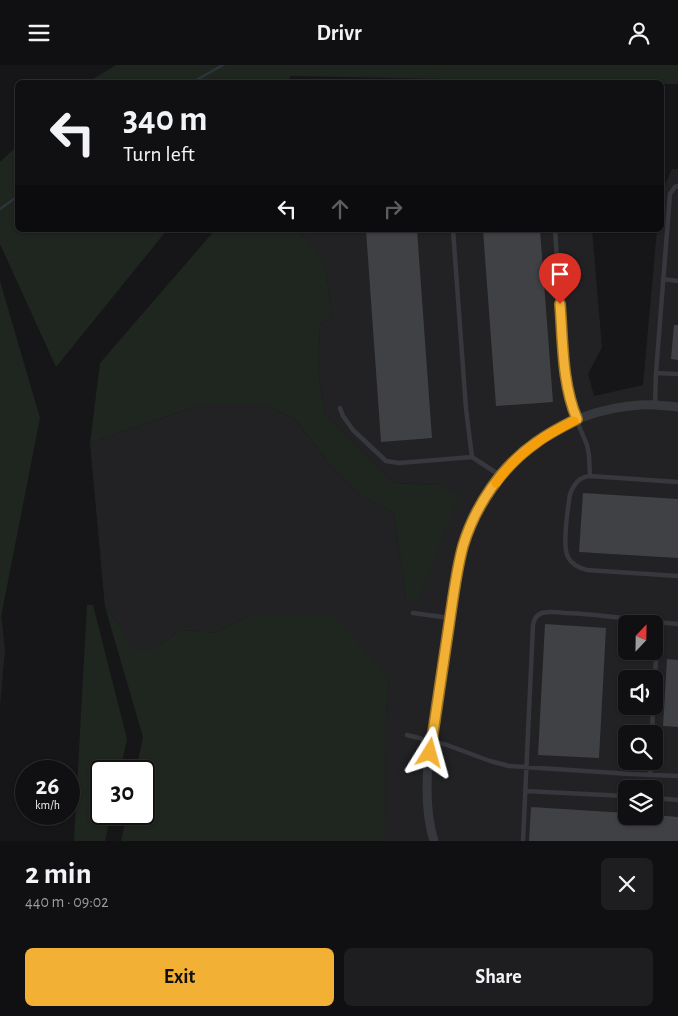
<!DOCTYPE html>
<meta charset="utf-8">
<style>
:root{--surface:#101012;--page:#1e1e20;--text:#f1f3f6;--muted:#9c9d9f;--line:#303032;--accent:#f2b134}
body{margin:0;font-family:"Alegreya Sans",sans-serif;background:var(--page);color:var(--text);height:100vh;display:flex;flex-direction:column;font-size:19px;white-space:nowrap}
*{box-sizing:border-box;margin:0}
p{font-size:16px;color:var(--muted)}
.icon{flex:none;width:28px;height:28px;fill:none;stroke:currentColor;stroke-width:2;stroke-linecap:round;stroke-linejoin:round}
.map{position:relative;height:776px;overflow:hidden}
.drawer{display:flex;flex-direction:column;background:var(--surface);flex:1}
.drawer>*{flex:none}
.banner{position:absolute;left:15px;top:15px;width:649px;height:152px;border-radius:8px;box-shadow:0 1px 4px #0004,0 0 0 1px var(--line);background:#101012;color:var(--text);overflow:hidden}
.needle{width:32px;rotate:22deg}
.buttons{position:absolute;left:618px;top:550px;display:grid;gap:10px}
.buttons a{display:grid;place-items:center;width:45px;height:45px;border-radius:8px;background:var(--surface);box-shadow:0 1px 4px #0004,0 0 0 1px var(--line);font-size:25px}
.speed{position:absolute;left:15px;top:695px;display:flex;gap:10px;font-size:25px;font-weight:700;text-align:center}
.speed>*{display:grid;place-content:center;width:65px;height:65px;border-radius:50%;background:var(--surface);box-shadow:0 1px 4px #0004,0 0 0 1px var(--line);line-height:1}
.speed small{font-size:12px;font-weight:400}
.speed .limit{border:2px solid #111;border-radius:8px;background:#fff;color:#111}
.pin{position:absolute;display:grid;place-items:center;width:42px;height:42px;color:#fff;margin:-51px -21px;border-radius:50% 50% 50% 0;rotate:-45deg;box-shadow:0 0 5px #0007}
.pin .icon{rotate:45deg}
.me{position:absolute;width:55px;margin:-28px;rotate:8deg;stroke-linejoin:round;filter:drop-shadow(0 0 4px #0008)}
.turn{display:flex;align-items:center;gap:18px;height:105px;padding:0 25px;font-size:22px}
.turn .icon{width:65px;height:65px;stroke-width:2.5}
.turn b{display:block;font-size:35px;line-height:42px}
.lanes{display:flex;align-items:center;height:48px;padding:0 25px;background:#0003;justify-content:center;gap:25px;direction:ltr}
.lanes .off{opacity:.35}
.round{display:grid;place-items:center;flex:none;width:52px;height:52px;border-radius:8px;background:var(--page)}
.head{display:flex;align-items:center;justify-content:space-between;height:85px;padding:0 25px}
h1{font-size:30px;font-weight:700;line-height:38px}
.action{display:flex;gap:10px;margin-top:auto;padding:10px 25px}
.action a{flex:1;height:58px;border-radius:8px;background:var(--accent);color:#111;font-size:20px;font-weight:700;line-height:58px;text-align:center}
.action a+a{background:var(--page);color:var(--text)}
header{display:flex;justify-content:space-between;align-items:center;height:65px;padding:0 25px;background:var(--surface);font-size:22px;font-weight:700}
.map>svg:first-child{display:block}
.built{fill:#222225;fill-rule:evenodd}
.green{fill:#1e261f}
.lines{fill:none;stroke-linecap:round;stroke-linejoin:round}
.stream{stroke:#2c353c;stroke-width:2.5}
.building{fill:#404145}
.service{stroke:#37383d;stroke-width:4.5}
.minor{stroke:#37383d;stroke-width:9}
.route-casing{stroke:#9d7322;stroke-width:12}
.route{stroke:#f2b134;stroke-width:9}
.slow{stroke:#f59e0b;stroke-width:9}
</style>
<header><svg class="icon" aria-label="menu" viewBox="0 0 24 24"><path d="M4 6h16M4 12h16M4 18h16"/></svg>Drivr<svg class="icon" aria-label="person" viewBox="0 0 24 24"><circle cx="12" cy="8" r="4"/><path d="M4 21q1-7 8-7t8 7"/></svg></header>
<div class="map">
<svg width="678" height="776" viewBox="0 0 678 776">
<rect width="100%" height="100%" fill="#161618"/>
<!-- built -->
<path class="built" d="M672 104H678V776H385L386 650 389 614 251 550 215 568 181 565 152 585H131L122 563 105 542 90 378 202 339H262L295 354 326 395 359 429 394 447 406 536 441 420 393 418 325 349 318 308 320 260 332 250 325 199 299 167V165H592L602 282 588 309 594 331 643 320 657 165H661V128ZM626 559H654V586H626ZM626 614H654V641H626ZM626 669H654V696H626ZM626 724H654V751H626Z
M0 546 1 548 5 585 0 642Z"/>
<!-- green -->
<path class="green" d="M116 0H678V19H661V18L592 17 291 11 286 18 88 17Z
M17 81 18 165H167L56 302 0 179V97Z
M215 165H299V167L325 198 332 250 320 260 318 308 325 349 393 418 441 420 459 430 418 536H406L394 447 359 429 326 395 295 354 262 339H202L90 378 100 298Z
M0 216 40 353 0 557Z
M87 540H93L127 674 120 706H101V749H111L105 776H74Z
M105 542 122 563 132 585H152L181 565 215 568 251 550H305L336 551 389 614 386 650 385 776H121L127 749H144V706H136L143 672Z"/>
<g class="lines">
<!-- stream -->
<path class="stream" d="M191 18 223 0
M0 144 18 131"/>
</g>
<!-- building -->
<path class="building" d="M366 165H417L432 373 381 377Z
M483 165H540L553 337 496 341Z
M674 260H678V295L671 294Z
M583 428 678 434V493L579 487Z
M545 559 606 563 599 693 538 690Z
M667 594 678 595V662L663 661Z
M531 742 626 748V751H654V750L678 752V776H529Z"/>
<g class="lines">
<!-- service -->
<path class="service" d="M453 165 466 344 472 392
M555 165 564 296 568 327 571 342 587 380 589 390 590 411
M663 214 678 216
M656 308 678 309
M655 340 656 308 670 129 675 122 678 121
M340 343 343 351 353 365 386 396 399 398 472 392 501 411
M678 417 590 411C579 412 574 419 570 429 568 442 562 482 568 492 572 500 579 503 587 505L678 511
M413 548 450 553
M654 631 658 557
M652 669 653 641
M407 670 447 680 490 696 509 701 631 709 678 711
M650 710 651 696
M525 726 626 731
M654 733 678 735
M523 776 533 560C534 554 536 550 542 548 549 546 558 547 565 548 603 549 640 556 678 559"/>
<!-- minor -->
<path class="minor" d="M434 776C426 751 426 726 428 700L457 513C460 498 462 482 468 468 497 396 561 345 640 340 653 339 665 341 678 342"/>
</g>
<g class="lines">
<defs>
<path id="route" d="M430 688C436 645 443 603 449 560 453 534 456 507 463 481 475 441 502 401 537 377 549 368 563 361 577 354 562 319 563 277 560 239"/>
</defs>
<!-- route casing -->
<use href="#route" class="route-casing"/>
<!-- route -->
<use href="#route" class="route"/>
<!-- slow -->
<path class="slow" d="M496 418C517 389 542 372 574 356"/>
</g>
</svg>
<div class="buttons">
<a><svg class="needle" viewBox="-14 -14 28 28"><path d="M0-13l5 13h-10z" fill="#e53935"/><path d="M0 13l5-13h-10z" fill="#9c9d9f"/></svg></a>
<a><svg class="icon" aria-label="sound" viewBox="0 0 24 24"><path d="M4 9h4l5-4v14l-5-4H4zM17 9q2 3 0 6"/></svg></a>
<a><svg class="icon" aria-label="search" viewBox="0 0 24 24"><circle cx="10" cy="10" r="6"/><path d="M15 15l6 6"/></svg></a>
<a><svg class="icon" aria-label="layers" viewBox="0 0 24 24"><path d="M12 4l9 5-9 5-9-5zM3 14l9 5 9-5"/></svg></a>
</div>
<div class="speed"><div>26<small>km/h</small></div><div class="limit">30</div></div>
<div class="pin" style="left:560px;top:239px;background:#d93025"><svg class="icon" aria-label="arrive" viewBox="0 0 24 24"><path d="M6 21V4h12l-3 4 3 4H6"/></svg></div>
<svg class="me" style="left:430px;top:688px" viewBox="-20 -20 40 40"><path d="M0-17L14 15 0 8-14 15z" fill="#f2b134" stroke="#fff" stroke-width="4"/></svg>
<div class="banner">
<div class="turn"><svg class="icon" aria-label="left" viewBox="0 0 24 24"><path d="M17 20v-9H6M10 6l-5 5 5 5"/></svg><div><b>340 m</b>Turn left</div></div>
<div class="lanes"><svg class="icon" aria-label="left" viewBox="0 0 24 24"><path d="M17 20v-9H6M10 6l-5 5 5 5"/></svg><svg class="icon off" aria-label="ahead" viewBox="0 0 24 24"><path d="M12 20V5M6 11l6-6 6 6"/></svg><svg class="icon off" aria-label="right" viewBox="0 0 24 24"><path d="M7 20v-9h11M14 6l5 5-5 5"/></svg></div>
</div>
</div>
<section class="drawer">
<div class="head"><div><h1>2 min</h1><p>440 m · 09:02</p></div><a class="round"><svg class="icon" aria-label="close" viewBox="0 0 24 24"><path d="M6 6l12 12M18 6L6 18"/></svg></a></div>
<div class="action"><a>Exit</a><a>Share</a></div>
</section>
